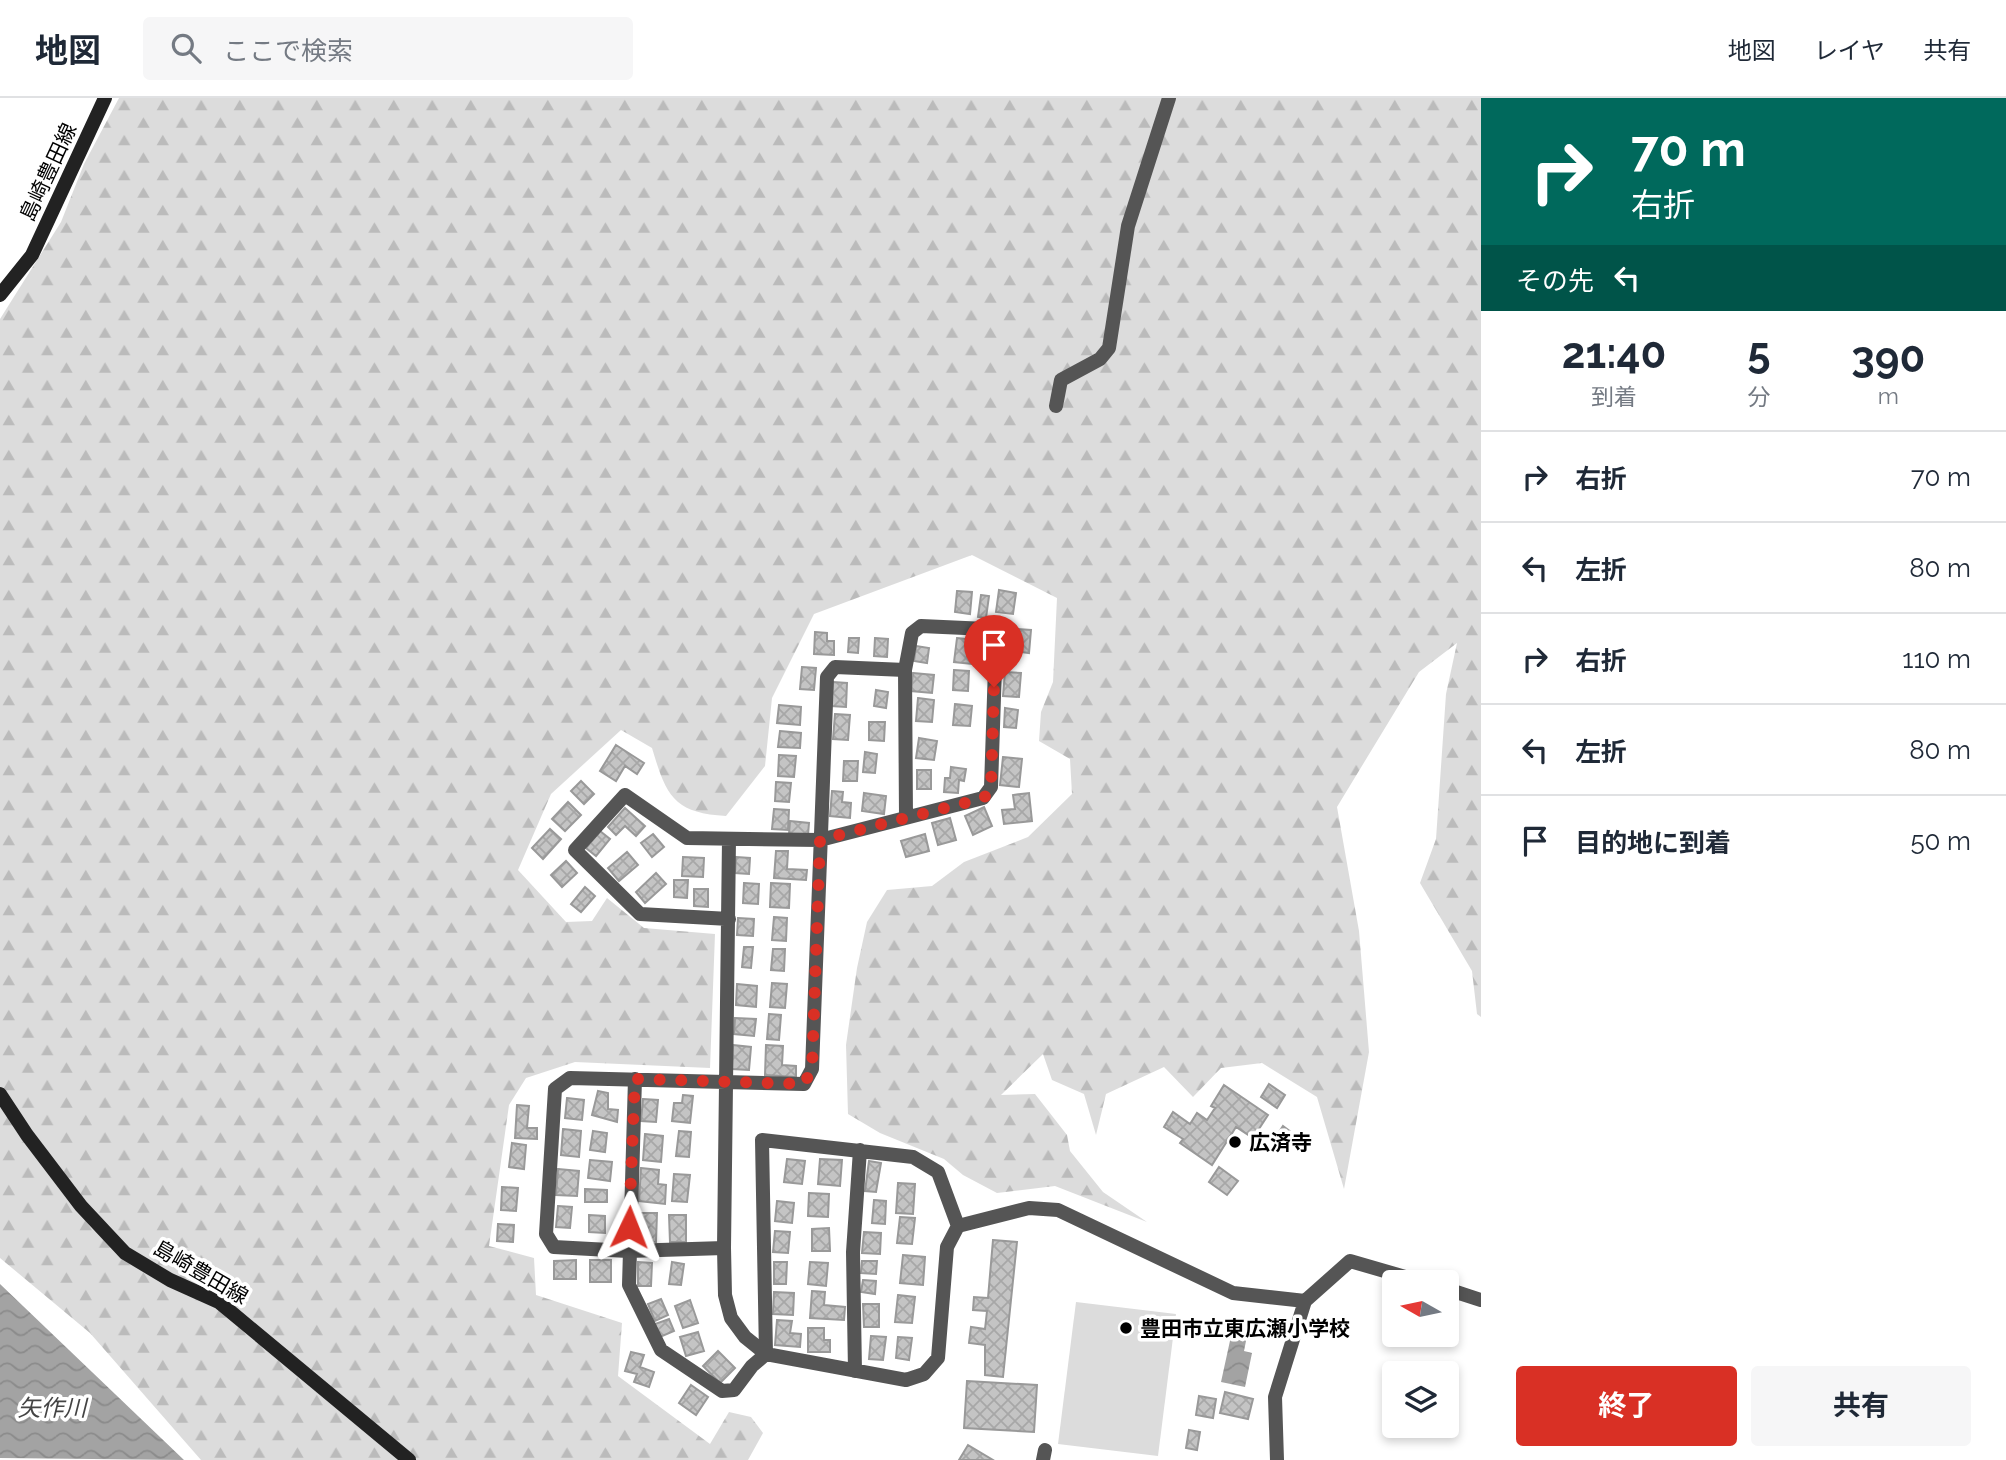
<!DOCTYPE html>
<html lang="ja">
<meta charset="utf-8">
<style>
:root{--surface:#fff;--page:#f6f6f7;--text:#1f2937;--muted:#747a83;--line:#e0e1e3;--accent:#d93025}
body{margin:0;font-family:Raleway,"Noto Sans JP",sans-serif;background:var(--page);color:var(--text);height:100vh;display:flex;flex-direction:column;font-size:26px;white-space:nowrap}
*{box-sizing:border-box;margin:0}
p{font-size:23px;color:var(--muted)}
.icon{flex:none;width:38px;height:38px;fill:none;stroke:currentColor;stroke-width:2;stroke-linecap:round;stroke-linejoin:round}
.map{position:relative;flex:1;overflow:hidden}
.panel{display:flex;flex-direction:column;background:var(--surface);width:525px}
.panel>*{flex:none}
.top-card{background:#00695c;color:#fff;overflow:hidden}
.needle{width:46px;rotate:279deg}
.controls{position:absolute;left:1382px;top:1172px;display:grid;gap:14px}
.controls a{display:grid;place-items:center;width:77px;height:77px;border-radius:7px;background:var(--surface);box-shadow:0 4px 10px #0003;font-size:35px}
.pin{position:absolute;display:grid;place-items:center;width:60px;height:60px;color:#fff;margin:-72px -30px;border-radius:50% 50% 50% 0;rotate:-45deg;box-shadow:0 0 7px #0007}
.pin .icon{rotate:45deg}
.me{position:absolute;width:77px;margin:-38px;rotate:2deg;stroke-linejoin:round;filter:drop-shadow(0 0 5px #0008)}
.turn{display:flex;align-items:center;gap:24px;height:147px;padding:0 35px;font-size:32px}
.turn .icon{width:91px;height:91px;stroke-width:2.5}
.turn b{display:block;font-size:49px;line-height:60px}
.then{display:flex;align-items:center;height:66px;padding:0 35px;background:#0003;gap:14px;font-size:26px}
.eta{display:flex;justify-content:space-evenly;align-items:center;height:119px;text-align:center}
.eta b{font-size:42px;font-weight:700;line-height:49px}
.button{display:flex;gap:14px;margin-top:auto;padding:14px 35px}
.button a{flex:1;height:80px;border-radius:7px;background:var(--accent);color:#fff;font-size:28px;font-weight:700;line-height:80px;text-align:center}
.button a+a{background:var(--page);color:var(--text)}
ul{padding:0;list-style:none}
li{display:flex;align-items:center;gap:21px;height:91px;padding:0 35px;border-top:2px solid var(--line)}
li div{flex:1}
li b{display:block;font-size:26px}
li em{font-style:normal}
header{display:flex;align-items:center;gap:42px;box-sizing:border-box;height:98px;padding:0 35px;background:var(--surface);border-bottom:2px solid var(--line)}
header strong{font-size:33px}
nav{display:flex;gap:38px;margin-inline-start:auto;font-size:24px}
.search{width:490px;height:63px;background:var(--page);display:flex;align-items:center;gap:18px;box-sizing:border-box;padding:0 24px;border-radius:7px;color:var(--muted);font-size:26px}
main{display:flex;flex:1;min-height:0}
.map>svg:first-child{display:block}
.green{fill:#dcdcdc}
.forest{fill:url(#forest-firs)}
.water{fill:url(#water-waves)}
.building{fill:url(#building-cross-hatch);stroke:#999;stroke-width:2}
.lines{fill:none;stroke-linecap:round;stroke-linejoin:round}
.minor{stroke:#555;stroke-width:14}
.secondary{stroke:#222;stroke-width:14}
.route{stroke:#d93025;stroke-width:12;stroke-dasharray:0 21.6}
.poi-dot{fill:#000;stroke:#fff;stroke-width:2.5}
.labels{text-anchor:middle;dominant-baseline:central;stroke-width:7;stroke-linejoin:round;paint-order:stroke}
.street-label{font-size:21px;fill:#000;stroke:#fff}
.poi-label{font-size:21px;font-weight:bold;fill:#000;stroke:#fff;text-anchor:start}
.water-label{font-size:23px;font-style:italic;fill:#444;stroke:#fff}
</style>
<header>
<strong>地図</strong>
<div class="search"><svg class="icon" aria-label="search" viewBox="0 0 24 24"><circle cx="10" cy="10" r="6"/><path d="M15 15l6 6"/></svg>ここで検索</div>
<nav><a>地図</a><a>レイヤ</a><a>共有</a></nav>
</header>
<main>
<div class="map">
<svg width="1481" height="1362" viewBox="0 0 1481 1362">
<defs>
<pattern id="forest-firs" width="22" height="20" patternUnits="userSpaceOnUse" patternTransform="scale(1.75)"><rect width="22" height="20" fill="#dcdcdc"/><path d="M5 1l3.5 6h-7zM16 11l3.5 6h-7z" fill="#bbb"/></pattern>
<pattern id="water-waves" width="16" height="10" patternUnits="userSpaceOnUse" patternTransform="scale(1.75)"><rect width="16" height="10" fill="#a3a3a3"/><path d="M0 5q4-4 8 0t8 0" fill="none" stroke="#8b8b8b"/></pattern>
<pattern id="building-cross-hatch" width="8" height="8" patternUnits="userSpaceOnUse" patternTransform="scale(1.75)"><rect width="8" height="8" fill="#c4c4c4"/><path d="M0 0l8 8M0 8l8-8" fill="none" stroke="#a7a7a7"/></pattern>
</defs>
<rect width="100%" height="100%" fill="#fff"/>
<!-- green -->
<path class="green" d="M1076 1204 1176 1216 1158 1358 1058 1346Z"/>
<!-- forest -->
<path class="forest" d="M119 0H1481V919L1477 916 1472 873 1420 785 1436 741 1446 596 1457 545 1419 574 1337 709 1359 833 1369 954 1344 1091 1317 999 1262 965 1221 970 1193 999 1164 969 1106 996 1096 1037 1084 996 1052 982 1043 956 1001 997 1035 996 1067 1037 1070 1053 1103 1094 1147 1124 1055 1088 997 1095 963 1077 944 1061 880 1035 848 1016 846 947 857 870 867 824 887 792 932 788 964 764 1028 739 1072 696 1070 661 1039 643 1041 614 1053 584 1057 500 972 457 814 516 772 600 765 668 726 718C673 715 666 697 652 650L621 632 551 696 518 772 566 824 592 823 607 800 644 830 715 836 710 970 575 964 526 980 509 1007 489 1148 534 1160 536 1197 622 1225 618 1278 710 1346 729 1314 751 1319 763 1335 748 1362H201L90 1235 0 1160V221L61 124 84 66Z"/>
<!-- water -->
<path class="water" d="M0 1186 184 1362 0 1360Z
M1233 1229 1248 1233 1244 1253 1252 1255 1245 1289 1221 1284Z"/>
<!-- building -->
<path class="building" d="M999 492 1016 495 1013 516 996 514Z
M957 493 972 494 970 516 955 514Z
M981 497 989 498 986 520 978 519Z
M1017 531 1031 532 1029 555 1015 553Z
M815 534 827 535V543H834V557L814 556Z
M849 540H859L858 555 848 554Z
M875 540 888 541 887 559 874 558Z
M957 540 975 542 972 566 954 564Z
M916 548 929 550 927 565 914 563Z
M802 569 816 570 814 592 800 591Z
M954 572 969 573 968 593 953 592Z
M1005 574 1021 575 1019 599 1003 598Z
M913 575 934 577 932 595 911 593Z
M833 584 847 585 846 609 831 608Z
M876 592 888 594 886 610 874 608Z
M918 600 934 602 932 624 916 623Z
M955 606 972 608 970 628 953 627Z
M779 607 801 609 800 627 777 625Z
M1005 610 1018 612 1016 630 1004 629Z
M835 616 850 617 848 642 833 641Z
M869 624H885L884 643 869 642Z
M780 633 801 635 800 650 778 649Z
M919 640 937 643 934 662 916 660Z
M616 647 644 665 637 676 625 668 616 683 600 673Z
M865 654 877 656 875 675 863 674Z
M779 657 796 658 794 679 778 678Z
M1003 659 1022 661 1019 689 1000 687Z
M844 663H858L857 683H843Z
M951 669 966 671 964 683 959 682 958 695 944 694 945 680H950Z
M917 672H931V691H917Z
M581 683 594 696 584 706 571 693Z
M776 684 791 685 789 704 775 703Z
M832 693 843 694 842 704 851 705 850 720 830 718Z
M864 695 886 698 884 716 862 713Z
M1029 695 1032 723 1004 726 1002 712 1015 711 1013 697Z
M568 704 581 717 565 733 552 721Z
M984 709 992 728 973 737 965 718Z
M625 710 645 728 636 738 625 728 616 737 608 729Z
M774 711 789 712 788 732 772 731Z
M950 720 956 742 938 747 932 725Z
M790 723 809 725 808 737 789 736Z
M550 731 561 741 543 761 532 750Z
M600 733 610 741 596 758 586 750Z
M653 736 664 749 652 759 641 745Z
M925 736 929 753 906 759 901 743Z
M776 753H788L787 771 807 772 806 782 774 780Z
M627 754 638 767 619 783 608 770Z
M683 759 704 760 703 779 682 778Z
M736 759 750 760 749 776 735 775Z
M566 763 577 775 562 789 551 777Z
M656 775 666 786 645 805 636 794Z
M674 782H688L687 800 674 799Z
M744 785 759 786 758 806 743 805Z
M771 785 790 786 789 810 770 809Z
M585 789 595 798 581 814 571 806Z
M694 791H708V809L694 808Z
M774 819 787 820 786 843 772 842Z
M738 820 754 821 753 838 737 837Z
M744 849H753L751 870 742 869Z
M773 851H785L784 873 771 872Z
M772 885 787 886 785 910 770 909Z
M737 886 757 888 756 909 736 907Z
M769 916 781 917 779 942 767 941Z
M735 920 756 921 754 938 734 936Z
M733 947 751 949 749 972 732 971Z
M766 947 783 948 782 967 796 968V979L765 977Z
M1269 986 1285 997 1277 1010 1261 999Z
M1224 987 1268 1017 1253 1040 1236 1029 1212 1067 1180 1045 1183 1041 1164 1029 1173 1014 1190 1026 1197 1015 1207 1022 1215 1010 1211 1008Z
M598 993 608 995V1011L618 1012 617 1024 592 1017Z
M683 997 693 998 690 1025 672 1023 674 1005H682Z
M567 1000 584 1002 582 1022 565 1020Z
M643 1001 658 1002 656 1024 641 1023Z
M517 1007 529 1008 527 1030H537V1041L515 1040Z
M1283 1028 1295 1037 1286 1049 1275 1040Z
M563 1031 581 1033 579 1059 561 1057Z
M593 1033 607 1035 605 1054 590 1052Z
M679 1033 691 1034 689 1059 676 1058Z
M645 1036 663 1038 661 1064 643 1062Z
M512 1045 526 1047 524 1071 509 1069Z
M787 1061 805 1063 802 1086 784 1084Z
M820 1061 842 1062 840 1088 818 1086Z
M590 1062 612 1064 610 1083 588 1080Z
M869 1063 881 1065 876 1094 865 1093Z
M1219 1069 1238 1083 1227 1097 1209 1084Z
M641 1070 659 1072 658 1086 666 1087 665 1106 639 1103Z
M558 1071 579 1073 577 1098 556 1097Z
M674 1076 690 1077 687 1104 672 1103Z
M898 1085 915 1086 913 1116 896 1115Z
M502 1089 518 1090 516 1113 501 1112Z
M585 1091 607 1092V1104H585Z
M809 1095 829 1096 828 1119 808 1118Z
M874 1102 886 1103 885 1126 872 1125Z
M777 1103 794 1105 792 1125 775 1123Z
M558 1108 572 1109 570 1130 556 1129Z
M638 1115H657L656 1144 637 1143Z
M589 1117 605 1118V1135L589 1134Z
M669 1117H686V1144H670Z
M900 1119 915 1120 912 1146 897 1145Z
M498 1126 514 1127 513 1144 497 1143Z
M829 1130 830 1153H812V1131Z
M775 1133 790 1134 788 1155 773 1154Z
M864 1134 881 1135 880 1156 862 1155Z
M993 1142 1017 1144 1003 1279 985 1277V1247L969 1245 971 1229 985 1231 987 1213 973 1212 974 1199 988 1200Z
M903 1157 925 1159 923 1187 900 1185Z
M576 1162V1181H554V1163Z
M590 1162H611V1184H590Z
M862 1163H877L876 1176 861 1175Z
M638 1164 652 1165 651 1188H638Z
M672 1164 684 1166 681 1187 669 1186Z
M774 1164H787L786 1186H774Z
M810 1164 828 1165 826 1188 808 1186Z
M863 1182 876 1183 875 1196 861 1194Z
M812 1193 825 1194 824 1207 845 1209 844 1222 810 1220Z
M774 1194 794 1195 793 1217 773 1216Z
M898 1197 915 1199 912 1225 895 1224Z
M661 1201 668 1217 655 1223 648 1206Z
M690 1202 698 1225 683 1230 675 1208Z
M863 1206H879V1229H864Z
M669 1221 674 1233 660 1239 655 1226Z
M777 1222 792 1223 790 1235 801 1236 800 1249 775 1247Z
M808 1230H824V1242H830V1254H808Z
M698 1234 704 1253 686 1258 680 1239Z
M871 1238 886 1239 883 1262 869 1261Z
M898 1239 912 1240 909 1262 896 1260Z
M718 1253 735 1270 720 1285 703 1268Z
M631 1254 644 1257 640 1269 654 1274 649 1289 634 1284 637 1276 625 1273Z
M967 1283 1037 1287 1034 1334 964 1330Z
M691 1287 708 1299 696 1317 679 1305Z
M1225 1294 1253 1301 1248 1321 1220 1315Z
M1199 1298 1216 1301 1213 1320 1196 1317Z
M1189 1332 1200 1334 1197 1352 1186 1350Z
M968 1347 993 1362H959Z"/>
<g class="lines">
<!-- minor -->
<path class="minor" d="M1056 308 1061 282 1100 261 1109 250 1128 128 1169 0
M729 741 724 1150 725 1197 731 1220 745 1239 766 1256 906 1282 924 1276 938 1260 947 1149 958 1128 938 1074 913 1059 762 1042 766 1256
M729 821 640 816 575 752 625 697 687 740 820 742 983 700 991 689 996 539 987 531 921 528 912 535 905 572 906 719
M635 981 629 1187 661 1252 722 1293 734 1292 752 1268 766 1256
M958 1128 1029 1110 1058 1112 1233 1195 1305 1203
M724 1150 628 1153 554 1149 546 1136 555 991 570 980 804 986 812 971 827 579 835 569 905 572
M1447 1191 1481 1202
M855 1273 853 1154 860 1052
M1043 1362 1045 1352
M1277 1362 1275 1299 1305 1203 1350 1163 1426 1185"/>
<!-- secondary -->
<path class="secondary" d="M0 197 32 157 105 0
M0 996 27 1037 81 1108 125 1155 170 1182 219 1204 409 1362"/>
</g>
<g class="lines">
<!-- route -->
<path class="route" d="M629 1129 635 981 804 986 812 971 820 742 984 700 991 689 994 589"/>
</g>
<!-- markers -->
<g class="poi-dot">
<circle cx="1235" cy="1044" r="7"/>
<circle cx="1126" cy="1230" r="7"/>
</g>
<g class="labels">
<!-- street labels -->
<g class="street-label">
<text transform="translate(48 74) rotate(-65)">島崎豊田線</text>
<text transform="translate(201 1174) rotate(30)">島崎豊田線</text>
</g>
<!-- poi labels -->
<g class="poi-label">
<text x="1249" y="1044">広済寺</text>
<text x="1140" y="1230">豊田市立東広瀬小学校</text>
</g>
<!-- water labels -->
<g class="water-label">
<text x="52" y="1309">矢作川</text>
</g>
</g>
</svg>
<div class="controls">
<a><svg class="needle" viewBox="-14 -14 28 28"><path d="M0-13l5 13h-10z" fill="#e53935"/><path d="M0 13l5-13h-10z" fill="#747a83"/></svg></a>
<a><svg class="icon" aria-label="layers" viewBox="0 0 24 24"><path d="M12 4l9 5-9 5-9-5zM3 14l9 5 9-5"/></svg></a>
</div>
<div class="pin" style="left:994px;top:589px;background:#d93025"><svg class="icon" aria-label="arrive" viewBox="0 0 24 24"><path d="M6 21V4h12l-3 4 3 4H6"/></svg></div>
<svg class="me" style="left:629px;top:1129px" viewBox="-20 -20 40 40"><path d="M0-17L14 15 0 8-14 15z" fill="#d93025" stroke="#fff" stroke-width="4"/></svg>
</div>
<section class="panel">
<div class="top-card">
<div class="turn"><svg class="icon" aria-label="right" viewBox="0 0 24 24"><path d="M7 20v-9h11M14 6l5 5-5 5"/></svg><div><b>70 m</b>右折</div></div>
<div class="then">その先<svg class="icon" aria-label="left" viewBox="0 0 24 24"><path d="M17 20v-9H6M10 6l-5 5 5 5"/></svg></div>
</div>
<div class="eta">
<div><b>21:40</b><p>到着</p></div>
<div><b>5</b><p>分</p></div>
<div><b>390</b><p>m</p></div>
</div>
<ul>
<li><svg class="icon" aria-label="right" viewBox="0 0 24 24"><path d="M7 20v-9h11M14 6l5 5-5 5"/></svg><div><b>右折</b></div><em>70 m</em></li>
<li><svg class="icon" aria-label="left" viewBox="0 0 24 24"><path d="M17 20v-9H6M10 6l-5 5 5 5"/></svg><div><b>左折</b></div><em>80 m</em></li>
<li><svg class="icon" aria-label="right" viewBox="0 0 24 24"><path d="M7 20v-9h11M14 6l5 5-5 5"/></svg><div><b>右折</b></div><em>110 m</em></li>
<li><svg class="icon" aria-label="left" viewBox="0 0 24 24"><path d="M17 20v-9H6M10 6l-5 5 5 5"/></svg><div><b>左折</b></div><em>80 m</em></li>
<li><svg class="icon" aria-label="arrive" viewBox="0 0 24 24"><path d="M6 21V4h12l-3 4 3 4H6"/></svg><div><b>目的地に到着</b></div><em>50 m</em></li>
</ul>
<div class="button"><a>終了</a><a>共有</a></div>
</section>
</main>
